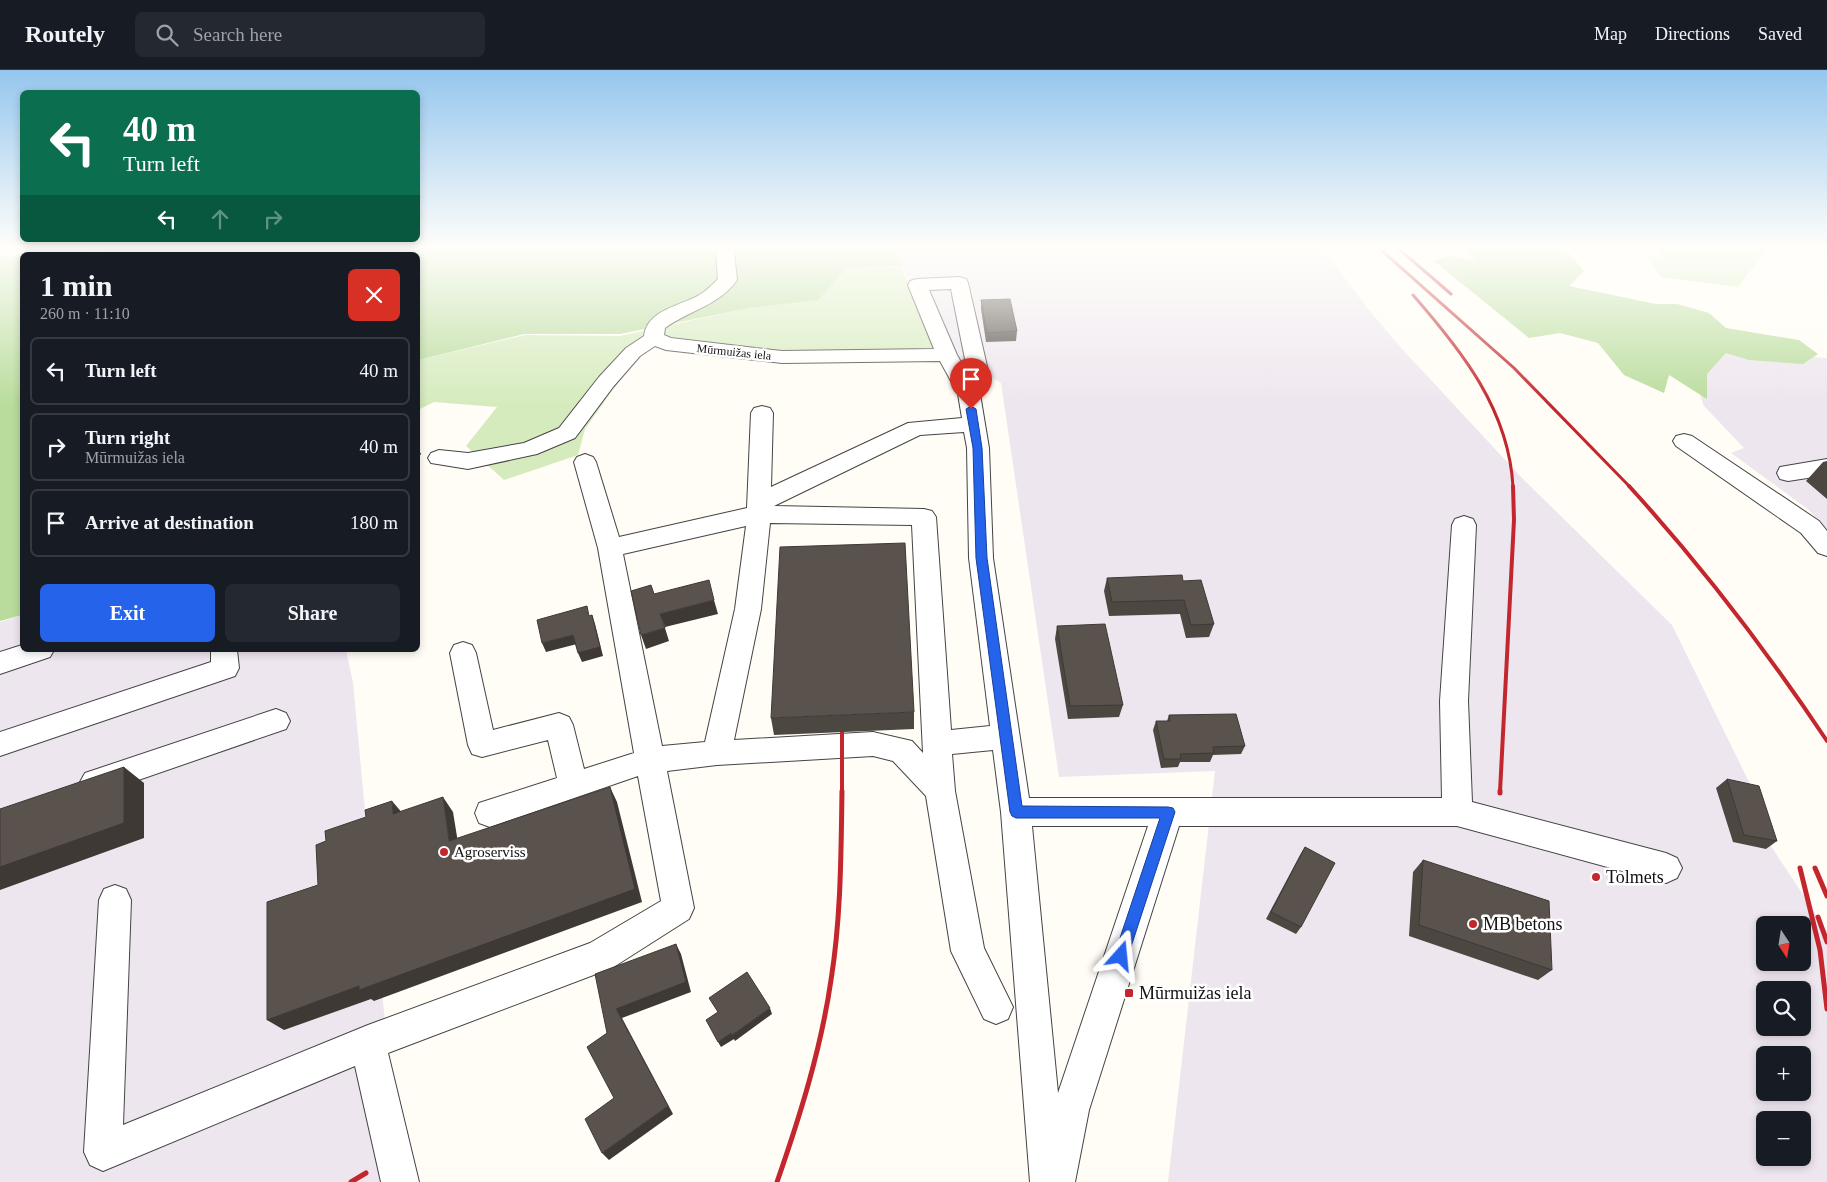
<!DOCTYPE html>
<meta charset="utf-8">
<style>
:root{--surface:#171b24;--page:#242831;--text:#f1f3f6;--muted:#9ea1a6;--line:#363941;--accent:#2563eb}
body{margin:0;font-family:Georgia,serif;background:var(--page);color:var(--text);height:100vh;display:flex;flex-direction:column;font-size:19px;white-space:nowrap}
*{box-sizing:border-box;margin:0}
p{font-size:16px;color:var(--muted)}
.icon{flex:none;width:28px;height:28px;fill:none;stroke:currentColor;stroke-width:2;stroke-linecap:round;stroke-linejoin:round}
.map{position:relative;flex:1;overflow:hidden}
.drawer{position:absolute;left:20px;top:182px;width:400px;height:400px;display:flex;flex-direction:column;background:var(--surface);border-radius:8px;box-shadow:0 2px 8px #0003}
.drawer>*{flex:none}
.guide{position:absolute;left:20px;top:20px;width:400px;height:152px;border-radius:8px;box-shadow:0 2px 8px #0003;background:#0b6e4f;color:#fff;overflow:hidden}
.needle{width:32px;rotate:168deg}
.buttons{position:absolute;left:1756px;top:846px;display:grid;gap:10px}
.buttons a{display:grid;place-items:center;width:55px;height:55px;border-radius:8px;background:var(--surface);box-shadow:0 2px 8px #0003;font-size:25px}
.pin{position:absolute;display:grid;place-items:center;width:42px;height:42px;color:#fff;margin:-51px -21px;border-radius:50% 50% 50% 0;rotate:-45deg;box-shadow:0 0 5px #0007}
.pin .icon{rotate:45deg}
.me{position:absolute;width:55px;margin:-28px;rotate:18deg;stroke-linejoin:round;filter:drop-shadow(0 0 4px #0008)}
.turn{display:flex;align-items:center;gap:18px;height:105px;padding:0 20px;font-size:22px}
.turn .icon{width:65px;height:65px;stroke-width:2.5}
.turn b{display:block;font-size:35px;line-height:42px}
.lanes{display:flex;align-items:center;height:48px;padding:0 20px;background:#0003;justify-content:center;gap:25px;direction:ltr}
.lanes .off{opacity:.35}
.round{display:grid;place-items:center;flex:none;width:52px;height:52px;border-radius:8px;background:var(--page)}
.head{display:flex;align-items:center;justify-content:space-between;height:85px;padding:0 20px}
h1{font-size:30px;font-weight:600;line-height:38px}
.primary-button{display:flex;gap:10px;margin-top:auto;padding:10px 20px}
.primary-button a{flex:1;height:58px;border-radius:8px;background:var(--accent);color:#fff;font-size:20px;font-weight:600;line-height:58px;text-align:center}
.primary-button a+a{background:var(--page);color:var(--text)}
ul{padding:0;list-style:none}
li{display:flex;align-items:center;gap:15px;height:68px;margin:0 10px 8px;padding:0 10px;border:2px solid var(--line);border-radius:8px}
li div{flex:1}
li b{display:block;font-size:19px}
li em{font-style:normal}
header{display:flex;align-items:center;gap:30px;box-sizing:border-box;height:70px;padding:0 25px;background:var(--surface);border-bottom:1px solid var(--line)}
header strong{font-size:24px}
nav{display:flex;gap:28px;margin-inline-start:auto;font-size:18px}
.search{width:350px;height:45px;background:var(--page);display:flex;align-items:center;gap:12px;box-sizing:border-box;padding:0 18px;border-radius:8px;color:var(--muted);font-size:19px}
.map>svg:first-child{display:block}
.industrial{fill:#eee6ef;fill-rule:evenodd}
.farmland{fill:#f6f3d4}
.green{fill:#d5ebbd}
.forest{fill:#b9dc9c}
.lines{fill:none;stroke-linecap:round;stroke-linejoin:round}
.minor-casing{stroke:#444;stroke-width:2}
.minor{fill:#fff;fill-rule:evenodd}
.rail-far2{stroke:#c4262e;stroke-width:3}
.rail-far1{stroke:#c4262e;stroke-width:4}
.rail{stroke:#c4262e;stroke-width:5}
.wall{fill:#4d4742}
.shaded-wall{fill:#3f3936}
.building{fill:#5a524d;stroke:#3f3936}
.route{fill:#2563eb;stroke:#184099}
.poi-dot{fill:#c4262e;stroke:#fff;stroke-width:2}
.labels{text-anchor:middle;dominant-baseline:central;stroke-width:5;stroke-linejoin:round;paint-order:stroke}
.far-street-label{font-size:12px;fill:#111;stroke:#fff}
.poi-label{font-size:15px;fill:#111;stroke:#fff;text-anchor:start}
.near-poi-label{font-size:18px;fill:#111;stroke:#fff;text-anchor:start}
</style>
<header>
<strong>Routely</strong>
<div class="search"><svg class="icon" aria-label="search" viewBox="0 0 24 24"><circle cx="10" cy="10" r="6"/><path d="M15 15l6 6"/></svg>Search here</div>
<nav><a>Map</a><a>Directions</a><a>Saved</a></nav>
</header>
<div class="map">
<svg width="1827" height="1112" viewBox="0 0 1827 1112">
<rect width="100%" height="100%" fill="#fffdf5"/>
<!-- industrial -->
<path class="industrial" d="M895 179H1323L1368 239 1404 281 1522 408 1672 555 1752 718 1771 776 1827 861V1112H1168L1215 701 1059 707 1001 313 937 274ZM1765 855H1802V892H1765ZM1765 920H1802V958H1765ZM1765 985H1802V1022H1765ZM1765 1050H1802V1088H1765Z
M1716 280 1827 288V460L1809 440 1731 383 1744 378 1704 336 1693 306Z
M22 545V580H346L353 613 400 1112H0V552Z"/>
<!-- farmland -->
<path class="farmland" d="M0 179H94L0 187Z"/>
<!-- green -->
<path class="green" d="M1658 179H1767L1738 217 1661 207 1648 187 1661 188Z
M901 197 936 273 938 282 792 286 645 275 585 359 578 385 504 410 466 376 497 337 434 332 418 340V290L525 265 620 266 748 238 816 229 848 198Z"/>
<!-- forest -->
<path class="forest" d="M112 179H893L903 196 847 198 818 230 749 238 620 264H524L418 290V185H31Z
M1462 179H1558L1568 182 1584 201 1569 216 1656 234H1677L1709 243 1726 258 1799 270 1818 284 1803 294 1749 290 1726 283 1707 304V329L1669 305 1664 323 1624 305 1598 273 1560 263 1529 268 1434 191 1451 185 1475 191 1468 180Z
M22 186V545L0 551V187Z"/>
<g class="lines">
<defs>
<path id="minor" d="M718 179H736L734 182 737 210C720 235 688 241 665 258L664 265 671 268 782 281 934 279 908 215 910 211 917 209 959 207 966 209 968 213 989 305 977 319 980 324 989 378 993 488 1029 728H1442L1440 631 1452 455 1455 449 1464 446 1473 449 1476 455 1468 631 1472 732 1666 783 1677 788 1682 798 1677 808 1666 813 1457 756H1179L1089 1040 1075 1112H1030L1001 742 993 680 952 684 955 721 984 878 1013 937 1008 949 996 954 984 949 951 881 926 726 893 691 873 686 717 695 667 701 694 838 689 849 612 898 388 983 419 1112H381L355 996 103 1101 90 1095 84 1082 99 830 104 819 115 815 126 819 131 830 123 1055 368 955 590 873 661 831 638 706 490 757 479 753 475 743 479 733 557 708 548 670 482 687 472 684 468 675 450 583 454 575 463 572 472 575 476 583 493 660 559 643 569 647 573 655 584 699 634 683 598 478 574 392 577 387 585 384 593 387 596 392 619 467 747 438 751 343 754 338 762 336 770 338 773 343 771 417 908 353 962 348 958 324 940 291 782 293 666 280 655 276 640 286 613 317 575 368 537 384 468 399 431 393 428 388 431 383 439 380 468 383 524 373 559 358 599 307 626 278 644 266C647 239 682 236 701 224 707 220 713 214 718 209L716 182ZM951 219 968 304 957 285 929 220ZM964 362 967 378 969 488 990 656 951 660 936 447 932 441 924 439 774 436 920 365ZM770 453 912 455 923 683 912 671 873 662 734 670 761 539ZM746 456 735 539 705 672 662 676 623 484ZM1032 756H1148L1058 1023Z
M1684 364 1692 366 1819 451 1827 461V486L1818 483 1801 463 1676 376 1673 371 1676 366Z
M1827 389V405L1788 411 1780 409 1777 403 1780 397Z
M22 575V580H54L50 587 0 604V582Z
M211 580H237L239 598 235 606 0 686V662L211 592Z
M276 639 286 643 290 651 286 659 95 725 85 721 80 712 85 703Z"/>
</defs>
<!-- minor casing -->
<use href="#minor" class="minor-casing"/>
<!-- minor -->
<use href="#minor" class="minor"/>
<!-- rail-far2 -->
<path class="rail-far2" d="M1380 179 1514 298 1630 417
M1399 179 1451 224
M1413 225C1462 281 1509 340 1513 417"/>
<!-- rail-far1 -->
<path class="rail-far1" d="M1629 416C1702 496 1767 581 1827 671
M842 722V647
M1500 722 1514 450 1513 416"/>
<!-- rail -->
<path class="rail" d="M1500 723V721
M1800 798 1820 880 1827 939
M1815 798 1827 826
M1818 847 1827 872
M351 1112 366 1103
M777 1112C800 1046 821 979 831 910 841 848 841 784 842 721"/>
</g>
<!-- wall -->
<path class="wall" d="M981 230 1017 261 1016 271 986 272 981 239Z
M1827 391V429L1806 411 1823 392Z
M1107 508 1183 511 1214 554 1209 567 1186 568 1180 544 1109 546 1104 521Z
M1057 556 1123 635 1119 647 1068 649 1055 569Z
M914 642V659L774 665 771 648Z
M1169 645 1245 676 1241 684 1213 685 1210 692H1180L1178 697 1161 698 1153 660 1156 651H1167Z
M1727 709 1777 771 1766 779 1733 772 1716 718Z
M1305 777 1301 857 1296 864 1266 849 1300 785Z
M1423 790 1552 900 1538 910 1409 866 1413 802Z"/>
<!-- shaded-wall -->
<path class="shaded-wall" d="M418 378 421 384 418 388Z
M714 530 718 544 665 557 660 544Z
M592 545 595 554 603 586 582 592 578 583Z
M665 558 669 571 646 579 641 565Z
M573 565 577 574 546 582 542 573Z
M124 697 144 713V768L0 820V797Z
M610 717 617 732 642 832 374 931 371 929 284 960 267 950Z
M443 727 453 742 460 785 449 771Z
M392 731 404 745 393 744Z
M676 874 681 884 691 922 622 948 673 1044 609 1090 602 1083 668 1036 616 939Z
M770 938 772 944 735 971 732 965Z
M731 963 734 969 721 977 718 972Z"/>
<!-- building -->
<path class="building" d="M1010 229 1017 261 987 263 981 230Z
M905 473 914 642 771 648 780 477Z
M1182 505 1183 511 1201 510 1214 554 1191 555 1184 530 1112 532 1107 508Z
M709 510 714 530 660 544 665 558 641 565 631 521 651 515 654 524Z
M587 536 589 546 592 545 600 577 578 583 573 565 542 573 537 550Z
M1105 554 1123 635 1070 636 1057 556Z
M1236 644 1245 676 1213 677 1214 683 1180 684 1181 689H1164L1156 651H1170L1169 645Z
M124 697V753L0 797V739Z
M1727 709 1759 716 1777 771 1744 765Z
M610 717 635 819 359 920V916L267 950V832L318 815 316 775 326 771 325 761 366 747 365 740 392 731 393 744 443 727 449 771Z
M1305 777 1335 793 1301 857 1271 842Z
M1423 790 1549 831 1552 900 1419 855Z
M676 874 686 912 616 939 668 1036 602 1083 585 1049 614 1028 587 977 607 963 595 904Z
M747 902 770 938 732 965 731 963 718 972 706 950 718 942 709 928Z"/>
<!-- sky -->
<linearGradient id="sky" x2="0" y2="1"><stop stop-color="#95c6ee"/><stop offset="0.53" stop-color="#fffefa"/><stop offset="1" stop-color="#fffefa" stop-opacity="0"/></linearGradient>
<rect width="1827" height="335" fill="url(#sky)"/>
<!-- route -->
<path class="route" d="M971 336 976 339 982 378 987 488 1022 736 1168 737 1173 738 1175 742 1128 886 1126 891 1121 893 1116 891 1114 886 1160 748H1016L1012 746 1010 742 976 488 973 378 966 339Z"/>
<!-- markers -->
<g class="poi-dot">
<circle cx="444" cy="782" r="5"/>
<circle cx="1596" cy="807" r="5"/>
<circle cx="1473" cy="854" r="5"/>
<rect x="1124" y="918" width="10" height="10" rx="2.5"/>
</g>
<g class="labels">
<!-- far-street labels -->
<g class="far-street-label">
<text transform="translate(734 282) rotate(6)">Mūrmuižas iela</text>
</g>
<!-- poi labels -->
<g class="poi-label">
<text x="454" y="782">Agroserviss</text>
</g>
<!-- near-poi labels -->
<g class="near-poi-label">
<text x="1606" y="807">Tolmets</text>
<text x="1483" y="854">MB betons</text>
<text x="1139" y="923">Mūrmuižas iela</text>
</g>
</g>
</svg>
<div class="buttons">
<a><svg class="needle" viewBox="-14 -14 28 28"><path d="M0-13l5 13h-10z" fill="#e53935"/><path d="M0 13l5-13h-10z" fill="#9ea1a6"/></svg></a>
<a><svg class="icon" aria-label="search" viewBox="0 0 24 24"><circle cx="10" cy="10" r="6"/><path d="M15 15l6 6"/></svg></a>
<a>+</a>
<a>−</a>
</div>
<div class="pin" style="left:971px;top:339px;background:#d93025"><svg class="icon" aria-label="arrive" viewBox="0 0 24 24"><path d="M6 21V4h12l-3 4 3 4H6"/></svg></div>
<svg class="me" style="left:1121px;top:886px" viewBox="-20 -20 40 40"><path d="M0-17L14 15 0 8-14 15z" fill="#2563eb" stroke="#fff" stroke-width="4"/></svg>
<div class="guide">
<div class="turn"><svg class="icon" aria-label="left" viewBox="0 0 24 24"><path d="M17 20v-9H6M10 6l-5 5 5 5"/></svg><div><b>40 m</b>Turn left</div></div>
<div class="lanes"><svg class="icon" aria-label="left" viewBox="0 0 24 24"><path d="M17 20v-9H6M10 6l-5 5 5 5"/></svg><svg class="icon off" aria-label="ahead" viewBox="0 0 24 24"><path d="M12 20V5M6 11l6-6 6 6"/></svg><svg class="icon off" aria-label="right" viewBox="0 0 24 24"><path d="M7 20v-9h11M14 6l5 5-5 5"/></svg></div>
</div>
<section class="drawer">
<div class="head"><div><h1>1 min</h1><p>260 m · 11:10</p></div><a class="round" style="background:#d93025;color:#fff"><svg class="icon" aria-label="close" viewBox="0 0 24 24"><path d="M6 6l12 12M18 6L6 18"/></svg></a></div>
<ul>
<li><svg class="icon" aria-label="left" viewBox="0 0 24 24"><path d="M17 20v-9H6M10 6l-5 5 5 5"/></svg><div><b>Turn left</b></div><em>40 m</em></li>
<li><svg class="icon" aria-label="right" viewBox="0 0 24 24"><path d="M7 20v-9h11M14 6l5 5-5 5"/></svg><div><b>Turn right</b><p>Mūrmuižas iela</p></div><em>40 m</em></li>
<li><svg class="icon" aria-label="arrive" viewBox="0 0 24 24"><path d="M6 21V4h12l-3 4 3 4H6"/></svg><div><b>Arrive at destination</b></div><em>180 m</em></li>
</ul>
<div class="primary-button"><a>Exit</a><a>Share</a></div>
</section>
</div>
